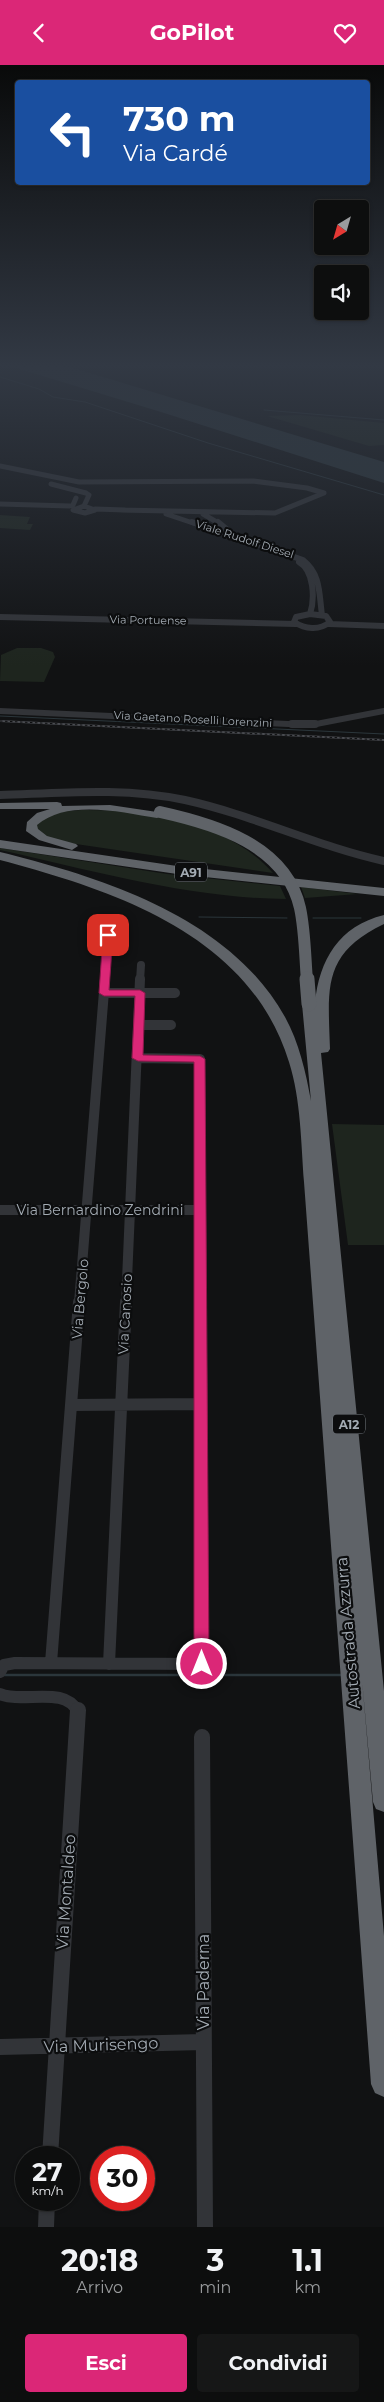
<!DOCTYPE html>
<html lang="it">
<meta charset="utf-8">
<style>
:root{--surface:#0d0e0e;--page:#161717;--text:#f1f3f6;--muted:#9a9c9e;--line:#2d2e2e;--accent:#db2777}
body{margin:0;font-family:Montserrat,sans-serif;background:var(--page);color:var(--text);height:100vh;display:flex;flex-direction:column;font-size:19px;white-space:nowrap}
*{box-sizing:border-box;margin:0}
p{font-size:16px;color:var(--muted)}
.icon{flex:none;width:28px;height:28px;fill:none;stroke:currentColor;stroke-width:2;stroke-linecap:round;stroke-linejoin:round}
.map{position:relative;height:2162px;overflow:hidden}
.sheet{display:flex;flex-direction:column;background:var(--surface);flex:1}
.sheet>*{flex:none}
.banner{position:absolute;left:15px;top:15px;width:355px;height:105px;border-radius:5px;box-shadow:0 1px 4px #0004,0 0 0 1px var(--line);background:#1a4fa0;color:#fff;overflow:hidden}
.needle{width:32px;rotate:217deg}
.buttons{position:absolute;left:314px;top:135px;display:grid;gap:10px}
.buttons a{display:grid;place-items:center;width:55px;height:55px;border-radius:5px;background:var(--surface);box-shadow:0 1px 4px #0004,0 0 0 1px var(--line);font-size:25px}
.speed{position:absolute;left:15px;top:2081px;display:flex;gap:10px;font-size:25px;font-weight:700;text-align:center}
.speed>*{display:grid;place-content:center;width:65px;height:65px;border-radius:50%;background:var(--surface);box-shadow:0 1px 4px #0004,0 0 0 1px var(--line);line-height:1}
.speed small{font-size:12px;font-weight:400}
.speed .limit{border:8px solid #d22;background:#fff;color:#111}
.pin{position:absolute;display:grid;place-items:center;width:42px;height:42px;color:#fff;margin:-21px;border-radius:10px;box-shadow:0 2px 8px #0006}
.me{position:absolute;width:55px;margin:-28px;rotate:0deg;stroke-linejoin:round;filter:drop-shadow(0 0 4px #0008)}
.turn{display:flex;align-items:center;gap:18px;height:105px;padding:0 25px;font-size:22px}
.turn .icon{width:65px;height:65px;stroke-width:2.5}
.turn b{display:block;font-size:35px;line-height:42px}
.eta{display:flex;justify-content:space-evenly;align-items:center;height:85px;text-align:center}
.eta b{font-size:30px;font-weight:700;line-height:35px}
.cta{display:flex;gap:10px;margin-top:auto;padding:10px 25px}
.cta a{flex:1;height:58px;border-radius:5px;background:var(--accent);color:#fff;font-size:20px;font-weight:700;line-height:58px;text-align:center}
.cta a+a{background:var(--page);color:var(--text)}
header{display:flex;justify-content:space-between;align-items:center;height:65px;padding:0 25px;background:var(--accent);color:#fff;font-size:22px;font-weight:700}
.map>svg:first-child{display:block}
.green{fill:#1e251e}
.water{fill:#2b363b}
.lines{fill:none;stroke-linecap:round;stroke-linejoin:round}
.stream-far1{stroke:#2b363b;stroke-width:1}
.stream{stroke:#2b363b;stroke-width:2.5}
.minor-far5{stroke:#323438;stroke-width:5}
.minor-far4{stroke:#323438;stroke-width:6}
.minor-far3{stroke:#323438;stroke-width:8}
.minor-far2{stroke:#323438;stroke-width:10}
.minor-far1{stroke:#323438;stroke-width:12}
.minor{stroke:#323438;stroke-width:16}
.highway{fill:#5f6368;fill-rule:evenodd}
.rail-casing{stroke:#4a4c51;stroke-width:2}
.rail{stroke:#0c0d0e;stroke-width:1;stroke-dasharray:2.5;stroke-linecap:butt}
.highway-bridge-far1{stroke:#5f6368;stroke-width:12}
.highway-bridge{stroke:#5f6368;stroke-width:15}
.route{fill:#db2777;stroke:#8e194d}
.labels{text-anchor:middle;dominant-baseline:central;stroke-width:4.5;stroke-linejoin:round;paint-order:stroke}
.far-street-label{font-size:11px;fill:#a3abb3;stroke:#0c0d0e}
.shield{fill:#0c0d0e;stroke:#767c82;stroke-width:1}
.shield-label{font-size:12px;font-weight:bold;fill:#a3abb3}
.street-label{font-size:14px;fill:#a3abb3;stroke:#0c0d0e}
.near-street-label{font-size:16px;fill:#a3abb3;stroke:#0c0d0e}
</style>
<header><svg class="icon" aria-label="back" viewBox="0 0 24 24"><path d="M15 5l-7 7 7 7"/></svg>GoPilot<svg class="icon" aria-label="heart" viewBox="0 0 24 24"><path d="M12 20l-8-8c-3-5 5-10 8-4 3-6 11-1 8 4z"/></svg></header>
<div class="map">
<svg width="384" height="2162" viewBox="0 0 384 2162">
<rect width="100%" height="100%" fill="#111213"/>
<!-- green -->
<path class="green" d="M300 350 384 358V380L369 381 267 351Z
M0 450 30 452 27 459H33L30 465 0 463Z
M17 583H41L53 587 55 592 44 617 0 616 1 590Z
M81 745C146 744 228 757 273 808L69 778 46 772 37 766 35 757 58 747Z
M0 783 167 809 280 821 286 834C188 833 95 806 0 785Z
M301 822 358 829 305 833Z
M332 1059 384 1060V1180H348Z"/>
<!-- water -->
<path class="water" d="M0 298H57L384 397V418L161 347Z"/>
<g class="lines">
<!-- stream-far1 -->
<path class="stream-far1" d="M0 312 39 324 53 332 85 337 208 378 384 430
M264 345 384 355
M0 651 384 669
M199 852 287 853
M313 853H361"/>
<!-- stream -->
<path class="stream" d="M4 1610H342"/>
<!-- minor-far5 -->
<path class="minor-far5" d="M0 401 79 417 253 416 307 423 324 428 275 448 119 445
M51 419 86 428 89 430 84 441
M0 439 70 441 73 440 76 433
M84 441 95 445 85 448 73 445Z
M95 444 125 445
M166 449 196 459
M203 449 220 459"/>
<!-- minor-far4 -->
<path class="minor-far4" d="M192 457 303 495C321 509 319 529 322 550
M218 457 230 467
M299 497C314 505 315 534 310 549
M310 549 326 551 330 557C319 566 305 564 294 557L296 552Z
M0 552 296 559
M329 559 384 561
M0 646 311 660 384 646"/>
<!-- minor-far3 -->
<path class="minor-far3" d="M292 659H315
M0 730C61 728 124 722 185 735 253 750 316 781 384 796
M104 916 108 870
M140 916 141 900"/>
<!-- minor-far2 -->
<path class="minor-far2" d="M104 928H175
M139 960H171
M138 993 200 994 201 1238
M0 1145H200
M79 1238 105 914
M126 1238 140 914"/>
<!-- minor-far1 -->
<path class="minor-far1" d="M72 1340 201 1339
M51 1598 79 1237
M109 1599 126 1237
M0 1607 4 1600 15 1598 202 1599 201 1237
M0 1629C23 1639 65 1620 78 1647"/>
<!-- minor -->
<path class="minor" d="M202 1672 205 2162
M0 1982 203 1977
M50 2092 78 1645
M46 2162 47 2135"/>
<!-- highway -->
<path class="highway" d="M57 737 61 738 62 741 110 740 157 747 163 750 157 753C121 747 67 734 37 760L38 764 47 771 76 779 78 781 72 785 39 775 26 766 27 757 37 748 50 744H0V738Z
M0 775 177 801 384 823V831L177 809 0 783Z
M0 787C104 813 229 852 285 952 299 977 306 1008 311 1036L302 939 309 935 315 938C319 895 339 861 384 850V859C322 889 328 922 330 984L328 987 321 988 384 1626V1747L376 1744 373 1737 362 1614 384 1871V2032L375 2028 371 2019 304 1117C301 1078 301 1035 289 997 250 870 116 826 0 795Z"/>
<defs>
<path id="rail" d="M0 656 384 675"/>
</defs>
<!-- rail casing -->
<use href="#rail" class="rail-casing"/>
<!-- rail -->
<use href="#rail" class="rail"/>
<!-- highway-bridge-far1 -->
<path class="highway-bridge-far1" d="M160 747C215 759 286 780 300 843 305 866 305 892 307 916"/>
<!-- highway-bridge -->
<path class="highway-bridge" d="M307 914 309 939"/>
</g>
<!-- sky -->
<linearGradient id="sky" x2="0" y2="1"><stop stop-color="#090a0a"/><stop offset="0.5" stop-color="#323944"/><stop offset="1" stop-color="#323944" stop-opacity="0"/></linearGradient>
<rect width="384" height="601" fill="url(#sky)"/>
<!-- route -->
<path class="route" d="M108 867 113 870 109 925H140L145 928 143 990 200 991 205 994 209 1599 207 1604 202 1606 196 1604 194 1599V997L138 996 132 993 135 931H104L99 928 103 870Z"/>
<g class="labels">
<!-- far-street labels -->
<g class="far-street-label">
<text transform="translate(245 474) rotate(18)">Viale Rudolf Diesel</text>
<text transform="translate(148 555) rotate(1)">Via Portuense</text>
<text transform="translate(193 654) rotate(3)">Via Gaetano Roselli Lorenzini</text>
</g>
<!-- shield labels -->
<g class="shield">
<rect x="175" y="797.5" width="32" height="19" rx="4"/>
<rect x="333" y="1349.5" width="32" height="19" rx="4"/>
</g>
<g class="shield-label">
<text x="191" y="807">A91</text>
<text x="349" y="1359">A12</text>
</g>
<!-- street labels -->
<g class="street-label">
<text x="100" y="1145">Via Bernardino Zendrini</text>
<text transform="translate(80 1234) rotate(-85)">Via Bergolo</text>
<text transform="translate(125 1249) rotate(-87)">Via Canosio</text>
</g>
<!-- near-street labels -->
<g class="near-street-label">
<text transform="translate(348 1568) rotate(-95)">Autostrada Azzurra</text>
<text transform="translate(66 1827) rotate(-86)">Via Montaldeo</text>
<text transform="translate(203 1917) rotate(-90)">Via Paderna</text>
<text transform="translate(101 1980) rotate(-2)">Via Murisengo</text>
</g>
</g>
</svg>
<div class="buttons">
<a><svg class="needle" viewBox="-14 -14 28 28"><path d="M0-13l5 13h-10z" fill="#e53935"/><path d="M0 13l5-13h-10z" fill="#9a9c9e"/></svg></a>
<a><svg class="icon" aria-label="sound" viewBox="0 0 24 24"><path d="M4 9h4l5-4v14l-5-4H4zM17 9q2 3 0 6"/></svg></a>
</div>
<div class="speed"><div>27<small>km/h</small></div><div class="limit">30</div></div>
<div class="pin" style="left:108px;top:870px;background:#d93025"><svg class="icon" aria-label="arrive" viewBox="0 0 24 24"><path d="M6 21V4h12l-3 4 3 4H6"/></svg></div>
<svg class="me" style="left:202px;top:1599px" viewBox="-20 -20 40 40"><circle r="17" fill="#db2777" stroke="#fff" stroke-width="3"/><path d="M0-11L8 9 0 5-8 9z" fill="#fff"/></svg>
<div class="banner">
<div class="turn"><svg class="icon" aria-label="left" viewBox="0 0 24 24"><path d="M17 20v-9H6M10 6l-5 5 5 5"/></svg><div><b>730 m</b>Via Cardé</div></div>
</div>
</div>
<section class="sheet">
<div class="eta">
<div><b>20:18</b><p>Arrivo</p></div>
<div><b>3</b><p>min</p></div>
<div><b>1.1</b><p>km</p></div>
</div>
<div class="cta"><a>Esci</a><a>Condividi</a></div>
</section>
